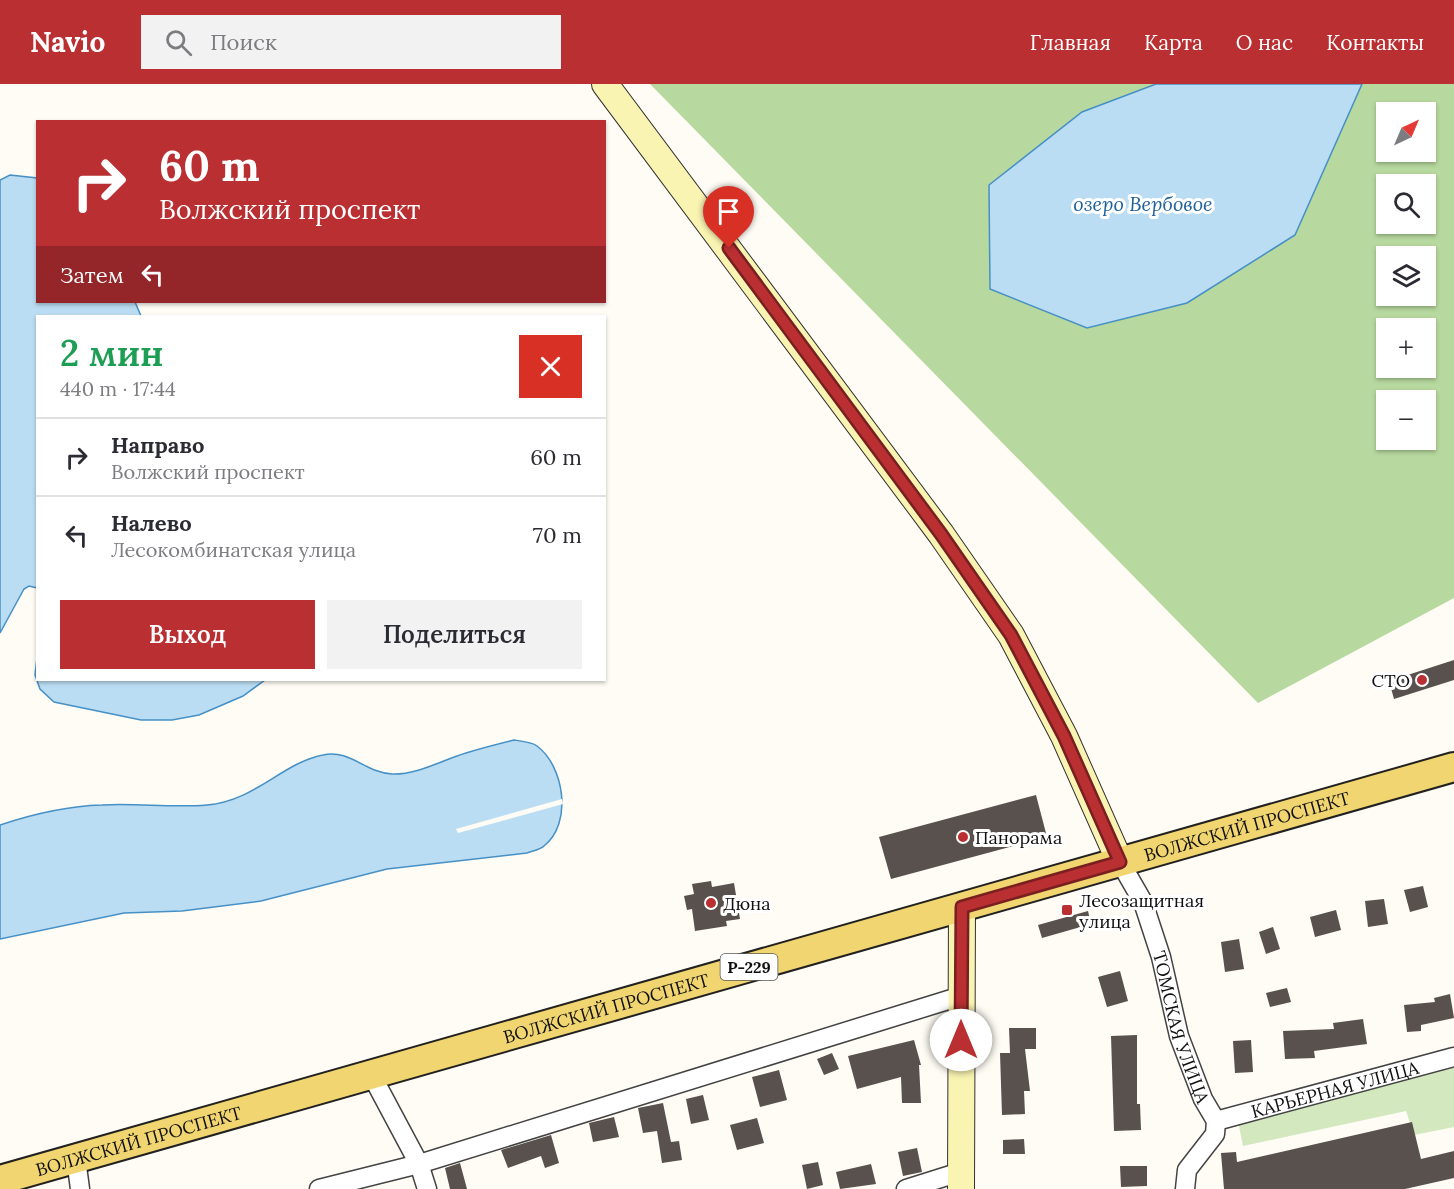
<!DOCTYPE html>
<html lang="ru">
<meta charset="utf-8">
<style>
:root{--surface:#fff;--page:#f2f2f3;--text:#2b2b33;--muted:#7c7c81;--line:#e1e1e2;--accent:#b92f32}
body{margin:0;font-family:Lora,serif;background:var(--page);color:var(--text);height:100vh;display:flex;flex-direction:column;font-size:22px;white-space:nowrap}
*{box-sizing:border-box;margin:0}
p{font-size:20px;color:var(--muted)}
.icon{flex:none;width:33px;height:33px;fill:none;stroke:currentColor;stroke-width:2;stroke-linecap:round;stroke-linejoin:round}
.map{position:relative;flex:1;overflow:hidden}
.sheet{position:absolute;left:36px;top:231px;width:570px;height:366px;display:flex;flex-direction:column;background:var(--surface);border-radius:0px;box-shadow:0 2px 4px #0004}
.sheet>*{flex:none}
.hud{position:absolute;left:36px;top:36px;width:570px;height:183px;border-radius:0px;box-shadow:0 2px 4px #0004;background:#b92f32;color:#fff;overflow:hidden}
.needle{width:39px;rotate:44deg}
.buttons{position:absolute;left:1376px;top:18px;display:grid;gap:12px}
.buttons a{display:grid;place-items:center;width:60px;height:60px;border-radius:0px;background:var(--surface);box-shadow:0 2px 4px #0004;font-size:30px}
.pin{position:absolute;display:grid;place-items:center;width:51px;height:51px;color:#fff;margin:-62px -26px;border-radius:50% 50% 50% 0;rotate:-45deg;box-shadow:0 0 6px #0007}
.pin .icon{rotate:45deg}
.me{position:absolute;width:66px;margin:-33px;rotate:0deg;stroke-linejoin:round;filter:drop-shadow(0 0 4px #0008)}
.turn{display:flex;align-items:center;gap:21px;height:126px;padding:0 24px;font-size:27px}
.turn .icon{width:78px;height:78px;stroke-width:2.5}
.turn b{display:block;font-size:42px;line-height:51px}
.then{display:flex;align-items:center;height:57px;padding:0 24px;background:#0003;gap:12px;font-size:22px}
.round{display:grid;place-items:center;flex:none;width:63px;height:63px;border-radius:0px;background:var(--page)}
.head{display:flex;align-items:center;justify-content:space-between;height:102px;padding:0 24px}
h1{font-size:36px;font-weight:600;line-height:45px;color:#1e9e55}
.button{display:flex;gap:12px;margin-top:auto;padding:12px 24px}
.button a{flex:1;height:69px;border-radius:0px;background:var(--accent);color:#fff;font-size:24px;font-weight:600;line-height:69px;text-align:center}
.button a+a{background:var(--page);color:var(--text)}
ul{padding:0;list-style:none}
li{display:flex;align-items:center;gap:18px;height:78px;padding:0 24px;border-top:2px solid var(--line)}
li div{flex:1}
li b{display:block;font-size:22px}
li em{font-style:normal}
header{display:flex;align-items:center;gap:36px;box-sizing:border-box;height:84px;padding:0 30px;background:var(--accent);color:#fff}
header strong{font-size:28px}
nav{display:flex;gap:33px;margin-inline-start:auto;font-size:21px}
.search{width:420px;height:54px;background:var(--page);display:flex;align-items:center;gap:15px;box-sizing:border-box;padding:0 21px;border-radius:0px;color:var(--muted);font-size:22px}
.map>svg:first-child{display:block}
.green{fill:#d3e8be}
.forest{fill:#b7d89e;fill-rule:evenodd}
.water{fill:#bbddf3;stroke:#4690c6;stroke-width:1.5}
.pier{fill:#fefcf4}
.building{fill:#58514d}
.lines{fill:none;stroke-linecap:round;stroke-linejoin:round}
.street-casing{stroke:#434343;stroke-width:21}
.secondary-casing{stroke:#323232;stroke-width:28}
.primary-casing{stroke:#212121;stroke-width:32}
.street{stroke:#fff;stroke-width:18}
.secondary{stroke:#faf4b2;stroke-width:26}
.primary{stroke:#f1d571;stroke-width:28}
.route-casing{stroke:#781f20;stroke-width:15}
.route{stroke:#b92f32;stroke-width:10}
.poi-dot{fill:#b92f32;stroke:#fff;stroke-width:2}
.labels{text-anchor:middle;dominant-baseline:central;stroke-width:6;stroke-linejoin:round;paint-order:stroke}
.shield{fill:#fff;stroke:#585858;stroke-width:1.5}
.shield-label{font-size:16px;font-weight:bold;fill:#101010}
.poi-label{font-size:18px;fill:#101010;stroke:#fff;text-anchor:start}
.street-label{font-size:18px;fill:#101010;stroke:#fff}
.water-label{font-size:20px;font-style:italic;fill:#1f629c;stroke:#fff}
</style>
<header>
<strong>Navio</strong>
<div class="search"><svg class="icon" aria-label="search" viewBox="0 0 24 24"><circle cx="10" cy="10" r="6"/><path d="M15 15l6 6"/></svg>Поиск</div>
<nav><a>Главная</a><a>Карта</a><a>О нас</a><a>Контакты</a></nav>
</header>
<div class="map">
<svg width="1454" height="1105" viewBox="0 0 1454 1105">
<rect width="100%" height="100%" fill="#fefcf4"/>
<!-- green -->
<path class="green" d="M1454 972V1043L1414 1051 1406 1027 1243 1062 1238 1037Z"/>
<!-- forest -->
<path class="forest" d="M650 0H1454V514L1258 619ZM1386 28H1425V68H1386ZM1386 100H1425V140H1386ZM1386 172H1425V212H1386ZM1386 244H1425V284H1386ZM1386 316H1425V356H1386Z"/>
<!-- water -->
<path class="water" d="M1156 0H1362L1295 151 1187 219 1087 244 990 205 989 101 1082 28Z
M10 91 37 94 38 218H135L141 232H38L37 504 29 502 24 505 0 549V96Z
M37 574 38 596H265L243 612 199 631 172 636H141L54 618 40 605 35 591Z
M514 656C521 657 532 658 537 662 564 682 573 739 544 762 540 766 532 767 527 769L387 785 261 817 182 827 124 829 0 855V741C33 730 67 722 102 721 137 719 172 724 207 721 255 717 282 679 323 671 350 665 366 689 392 690 417 691 442 676 466 669 482 664 498 660 514 656Z"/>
<!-- pier -->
<path class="pier" d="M562 715 563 720 458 749 456 745Z"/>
<!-- building -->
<path class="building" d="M1454 576V596L1394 615 1389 597Z
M1036 711 1047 753 891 795 879 753Z
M711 797 712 803 734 799 740 835 726 837 727 842 695 847 692 825 687 826 684 812 694 810 692 800Z
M1423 802 1428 823 1410 828 1404 806Z
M1384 815 1388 840 1368 843 1365 817Z
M1336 826 1341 846 1315 853 1310 833Z
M1088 827 1091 840 1042 854 1038 841Z
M1273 843 1280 865 1266 870 1259 848Z
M1239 855 1244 885 1225 888 1221 858Z
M1120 887 1128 917 1107 923 1098 893Z
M1287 904 1291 918 1270 923 1266 909Z
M1450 910 1454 934 1421 941V947L1407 948 1404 921 1435 918 1434 914Z
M1363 935 1367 960 1314 967 1315 974 1285 975 1283 947 1334 945 1333 939Z
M1009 944H1036V965H1025L1030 1007H1024L1025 1030 1002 1031 1000 969H1010Z
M1137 951V1020H1140L1141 1046 1114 1047 1111 952Z
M914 956 921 981H919L921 1019H902L901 993 857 1005 848 972Z
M1251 956 1253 988 1235 989 1233 957Z
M832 969 839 985 824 991 817 975Z
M779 986 787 1016 760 1023 752 993Z
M703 1011 709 1036 691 1040 686 1015Z
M663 1019 671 1058 679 1057 682 1076 662 1079 657 1047 643 1049 638 1024Z
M614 1033 619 1053 593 1058 589 1039Z
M757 1034 764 1059 737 1066 730 1041Z
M1412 1038 1421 1075 1454 1067V1094L1405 1105H1224L1221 1069 1236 1068 1237 1078Z
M551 1051 559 1079 545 1084 541 1072 508 1084 501 1066Z
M1024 1055 1025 1070H1003V1056Z
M917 1064 922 1088 903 1092 898 1068Z
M818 1078 823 1101 807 1105 802 1081Z
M460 1079 467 1105H450L445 1084Z
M871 1080 876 1100 840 1105 836 1088Z
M1120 1082H1147V1102L1121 1103Z"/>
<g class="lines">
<defs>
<g id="street">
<path id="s1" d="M1120 778 1143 818 1161 873 1179 952 1203 1015 1216 1037 1215 1050 1187 1086 1185 1105"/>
<path d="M371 990 419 1080 427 1105"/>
<path id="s2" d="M1216 1037 1454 973"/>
<path d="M76 1075 80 1105"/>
<path d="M319 1105 419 1080 961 912"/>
<path d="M906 1105 960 1088"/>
</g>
<path id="secondary" d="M605 0 941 450 1011 551 1064 652 1120 778
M961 1105 962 823"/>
<g id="primary">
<path id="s3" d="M0 1096 1454 683"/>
</g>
</defs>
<!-- street casing -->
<use href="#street" class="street-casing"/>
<!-- secondary casing -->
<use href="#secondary" class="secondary-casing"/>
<!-- primary casing -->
<use href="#primary" class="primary-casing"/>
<!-- street -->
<use href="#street" class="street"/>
<!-- secondary -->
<use href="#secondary" class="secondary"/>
<!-- primary -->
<use href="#primary" class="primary"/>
</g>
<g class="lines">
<defs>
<path id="route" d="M729 164 941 450 1011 551 1064 652 1120 778 962 823 961 956"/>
</defs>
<!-- route casing -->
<use href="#route" class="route-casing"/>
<!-- route -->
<use href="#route" class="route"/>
</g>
<!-- markers -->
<g class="poi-dot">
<circle cx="1422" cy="596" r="6"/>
<circle cx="963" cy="753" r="6"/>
<circle cx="711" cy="819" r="6"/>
<rect x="1061" y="820" width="12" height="12" rx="3"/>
</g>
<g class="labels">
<!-- shield labels -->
<rect class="shield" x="720.5" y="870" width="57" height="26" rx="4.5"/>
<g class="shield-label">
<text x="749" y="883">Р-229</text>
</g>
<!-- poi labels -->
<g class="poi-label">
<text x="1410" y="596" text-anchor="end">СТО</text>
<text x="975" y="753">Панорама</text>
<text x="1079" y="816">Лесозащитная<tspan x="1079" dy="21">улица</tspan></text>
<text x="723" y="819">Дюна</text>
</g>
<!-- street labels -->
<g class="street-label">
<text stroke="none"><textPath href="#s3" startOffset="1296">ВОЛЖСКИЙ ПРОСПЕКТ</textPath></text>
<text stroke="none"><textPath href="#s3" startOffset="630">ВОЛЖСКИЙ ПРОСПЕКТ</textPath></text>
<text stroke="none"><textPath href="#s1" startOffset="177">ТОМСКАЯ УЛИЦА</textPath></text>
<text stroke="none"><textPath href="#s2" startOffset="123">КАРЬЕРНАЯ УЛИЦА</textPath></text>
<text stroke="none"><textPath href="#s3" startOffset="144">ВОЛЖСКИЙ ПРОСПЕКТ</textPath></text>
</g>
<!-- water labels -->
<g class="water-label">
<text x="1143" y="119">озеро Вербовое</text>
</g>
</g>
</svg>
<div class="buttons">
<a><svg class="needle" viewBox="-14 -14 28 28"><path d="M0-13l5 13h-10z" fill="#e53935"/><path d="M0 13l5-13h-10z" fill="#7c7c81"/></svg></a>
<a><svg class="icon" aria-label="search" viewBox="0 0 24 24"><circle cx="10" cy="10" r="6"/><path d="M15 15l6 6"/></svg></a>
<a><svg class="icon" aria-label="layers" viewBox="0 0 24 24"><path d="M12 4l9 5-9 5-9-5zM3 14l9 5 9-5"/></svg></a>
<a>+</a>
<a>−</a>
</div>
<div class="pin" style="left:729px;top:164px;background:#d93025"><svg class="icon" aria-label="arrive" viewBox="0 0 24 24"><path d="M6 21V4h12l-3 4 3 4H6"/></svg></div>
<svg class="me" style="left:961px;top:956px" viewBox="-20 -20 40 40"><circle r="19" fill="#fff"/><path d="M0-13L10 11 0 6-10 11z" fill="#b92f32"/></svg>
<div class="hud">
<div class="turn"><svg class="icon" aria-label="right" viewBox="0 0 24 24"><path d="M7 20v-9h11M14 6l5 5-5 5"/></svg><div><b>60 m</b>Волжский проспект</div></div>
<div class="then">Затем<svg class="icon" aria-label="left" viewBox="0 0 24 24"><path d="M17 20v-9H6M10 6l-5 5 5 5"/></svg></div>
</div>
<section class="sheet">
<div class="head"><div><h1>2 мин</h1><p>440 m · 17:44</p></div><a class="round" style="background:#d93025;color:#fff"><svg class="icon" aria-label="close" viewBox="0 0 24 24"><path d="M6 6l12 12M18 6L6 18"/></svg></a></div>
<ul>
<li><svg class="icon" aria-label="right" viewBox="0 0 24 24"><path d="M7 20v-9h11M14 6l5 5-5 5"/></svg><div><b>Направо</b><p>Волжский проспект</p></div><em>60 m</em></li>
<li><svg class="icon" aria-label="left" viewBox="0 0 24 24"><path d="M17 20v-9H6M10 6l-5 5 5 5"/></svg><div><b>Налево</b><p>Лесокомбинатская улица</p></div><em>70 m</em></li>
</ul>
<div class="button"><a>Выход</a><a>Поделиться</a></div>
</section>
</div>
